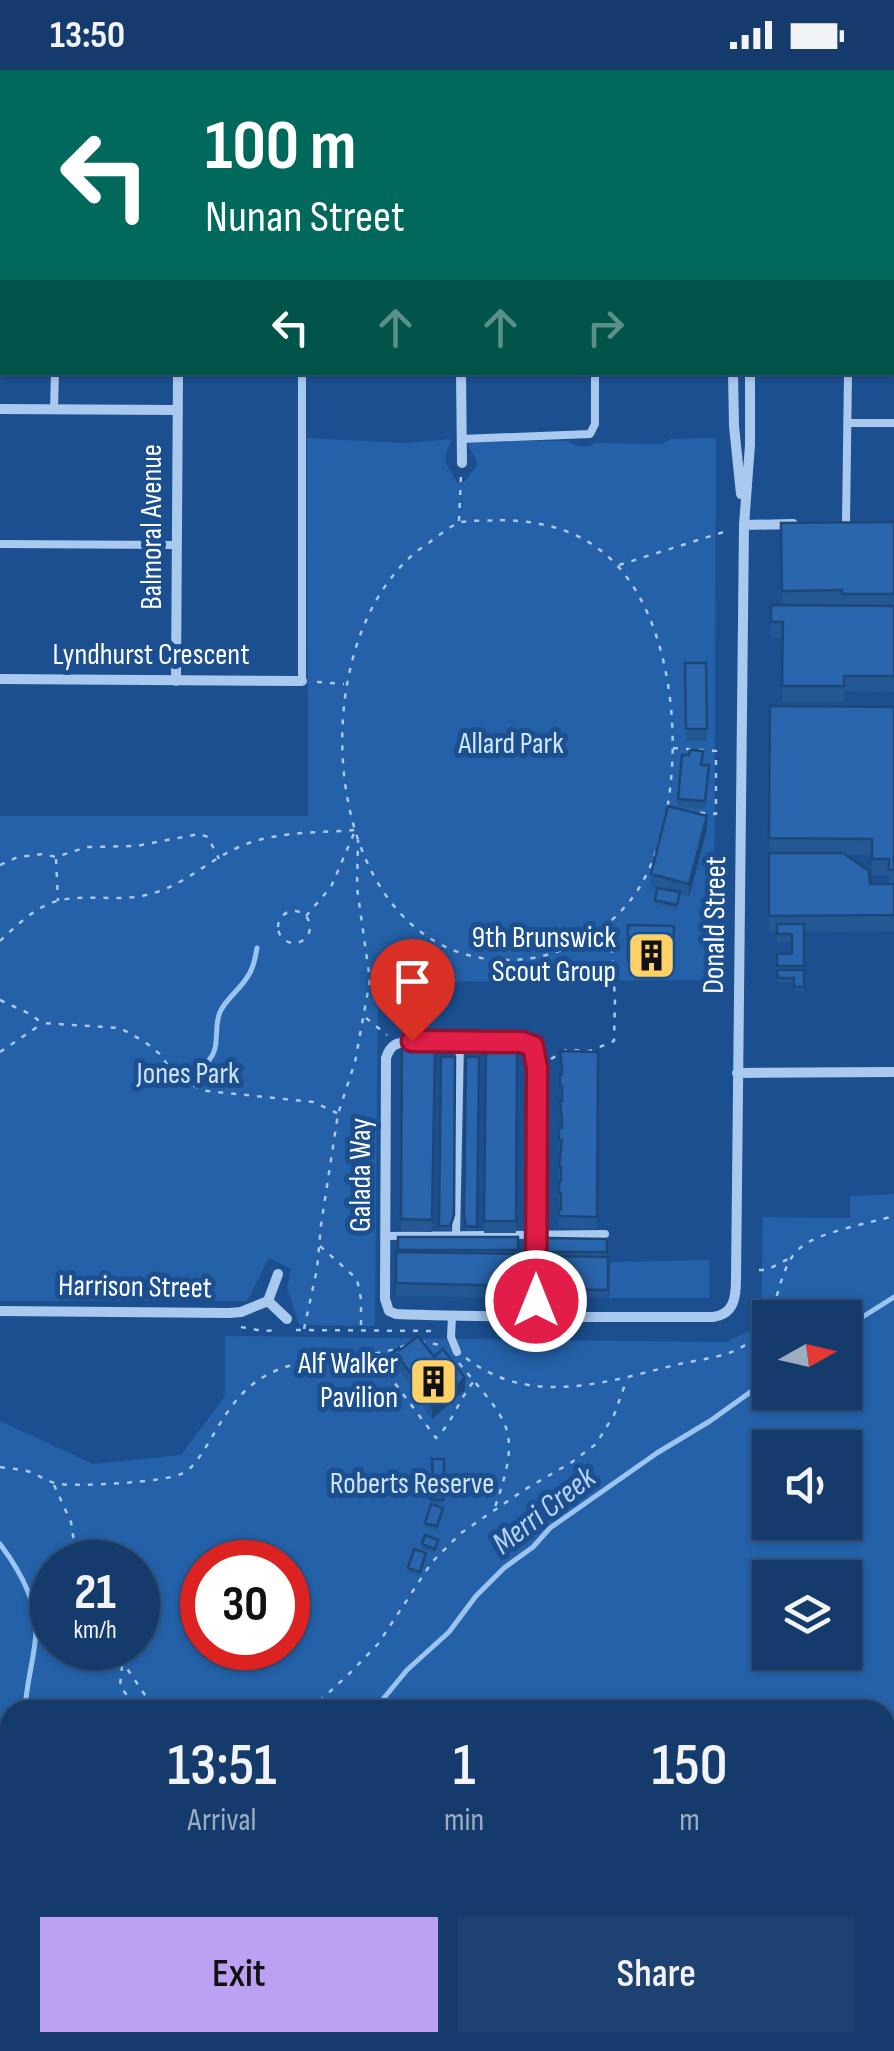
<!DOCTYPE html>
<style>
:root{--surface:#143b6b;--page:#1d4271;--text:#f1f3f6;--muted:#9dadc1;--line:#33557e;--accent:#bca0f2}
body{margin:0;font-family:"Sofia Sans Condensed",sans-serif;background:var(--page);color:var(--text);height:100vh;display:flex;flex-direction:column;font-size:38px;white-space:nowrap}
*{box-sizing:border-box;margin:0}
p{font-size:32px;color:var(--muted)}
.icon{flex:none;width:55px;height:55px;fill:none;stroke:currentColor;stroke-width:2;stroke-linecap:round;stroke-linejoin:round}
.map{position:relative;flex:1;overflow:hidden}
.details{position:absolute;left:0px;top:1630px;width:895px;height:352px;display:flex;flex-direction:column;background:var(--surface);border-radius:30px 30px 0 0;box-shadow:0 2px 8px #0004,0 0 0 2px var(--line)}
.details>*{flex:none}
.banner{position:absolute;left:0px;top:0px;width:895px;height:305px;box-shadow:0 2px 8px #0004,0 0 0 2px var(--line);background:#00695c;color:#fff;overflow:hidden}
.needle{width:65px;rotate:82deg}
.controls{position:absolute;left:752px;top:1230px;display:grid;gap:20px}
.controls a{display:grid;place-items:center;width:110px;height:110px;border-radius:0px;background:var(--surface);box-shadow:0 2px 8px #0004,0 0 0 2px var(--line);font-size:50px}
.speed{position:absolute;left:30px;top:1470px;display:flex;gap:20px;font-size:50px;font-weight:700;text-align:center}
.speed>*{display:grid;place-content:center;width:130px;height:130px;border-radius:50%;background:var(--surface);box-shadow:0 2px 8px #0004,0 0 0 2px var(--line);line-height:1}
.speed small{font-size:25px;font-weight:400}
.speed .limit{border:15px solid #d22;background:#fff;color:#111}
.pin{position:absolute;display:grid;place-items:center;width:85px;height:85px;color:#fff;margin:-102px -42px;border-radius:50% 50% 50% 0;rotate:-45deg;box-shadow:0 0 10px #0007}
.pin .icon{rotate:45deg}
.me{position:absolute;width:110px;margin:-55px;rotate:0deg;stroke-linejoin:round;filter:drop-shadow(0 0 8px #0008)}
.turn{display:flex;align-items:center;gap:35px;height:210px;padding:0 40px;font-size:45px}
.turn .icon{width:130px;height:130px;stroke-width:2.5}
.turn b{display:block;font-size:70px;line-height:85px}
.lanes{display:flex;align-items:center;height:95px;padding:0 40px;background:#0003;justify-content:center;gap:50px;direction:ltr}
.lanes .off{opacity:.35}
.eta{display:flex;justify-content:space-evenly;align-items:center;height:170px;text-align:center}
.eta b{font-size:60px;font-weight:600;line-height:70px}
.action{display:flex;gap:20px;margin-top:auto;padding:20px 40px}
.action a{flex:1;height:115px;border-radius:0px;background:var(--accent);color:#111;font-size:40px;font-weight:600;line-height:115px;text-align:center}
.action a+a{background:var(--page);color:var(--text)}
.status{display:flex;justify-content:space-between;align-items:center;height:70px;padding:0 50px;background:var(--surface);direction:ltr}
.status svg{height:28px;fill:currentColor}
.map>svg:first-child{display:block}
.green{fill:#2461a8;fill-rule:evenodd}
.lines{fill:none;stroke-linecap:round;stroke-linejoin:round}
.stream{stroke:#9cc4f0;stroke-width:5}
.path{stroke:#a9c9ee;stroke-width:2.5;stroke-dasharray:5 8;stroke-linecap:butt}
.service{stroke:#a9c9ee;stroke-width:8}
.minor{stroke:#a9c9ee;stroke-width:10}
.wall{fill:#245895;fill-rule:evenodd}
.shaded-wall{fill:#1d4779}
.building{fill:#2a66ad;stroke:#1d4779;stroke-width:2.5}
.route-casing{stroke:#92132f;stroke-width:25}
.route{stroke:#e11d48;stroke-width:18}
.labels{text-anchor:middle;dominant-baseline:central;stroke-width:10;stroke-linejoin:round;paint-order:stroke}
.street-label{font-size:30px;fill:#fff;stroke:#1b4f8f}
.park-label{font-size:30px;fill:#cfe3fa;stroke:#1b4f8f}
.poi-label{font-size:30px;fill:#fff;stroke:#1b4f8f;text-anchor:end}
.water-label{font-size:32px;font-style:italic;fill:#b5d3f5;stroke:#1b4f8f}
</style>
<div class="status"><b>13:50</b><svg viewBox="0 0 49 12"><path d="M0 12V9h3v3zM5 12V6h3v6zM10 12V3h3v9zM15 12V0h3v12zM26 1h20v11H26zM47 4h2v5h-2z"/></svg></div>
<div class="map">
<svg width="894" height="1981" viewBox="0 0 894 1981">
<rect width="100%" height="100%" fill="#1b4f8f"/>
<!-- green -->
<path class="green" d="M307 368 406 373 452 369C440 396 446 389 457 412H464L477 395C477 386 469 383 468 371H567C577 376 585 380 595 373L663 374 670 369 716 368 714 910 378 912 375 1256 299 1255 287 1218 291 1199 269 1188 247 1231H0V746H308Z
M894 1124V1981H0V1351L93 1394 181 1385 225 1326V1266L726 1272 761 1255 763 1147 850 1148V1126ZM770 1248H845V1322H770ZM770 1378H845V1452H770ZM52 1492H138V1578H52ZM202 1492H288V1578H202ZM770 1508H845V1582H770ZM10 1640H885V1972H10Z
M709 1190V1228H609L610 1192Z"/>
<g class="lines">
<!-- stream -->
<path class="stream" d="M209 990C221 977 213 958 220 942 226 929 238 921 246 909 253 900 255 889 257 878
M845 1258 894 1227
M0 1474C18 1498 37 1529 36 1561 35 1587 26 1613 25 1640
M374 1640 407 1600 449 1562 476 1526 504 1498 533 1477 550 1458 657 1383 710 1351 770 1308
M323 1981 325 1972"/>
<!-- path -->
<path class="path" d="M500 450C536 451 570 457 600 480 685 543 692 733 639 818 612 861 563 888 513 890 316 897 291 560 430 472 439 465 451 455 462 452 474 450 488 451 500 450Z
M459 451 461 405
M619 495 730 460
M317 612 344 614
M673 678 716 681V744L691 742
M56 789 58 831
M0 795 18 787 43 784 56 787 87 777 136 776 199 764 208 767 219 789
M278 857a16 16 0 1 1 32 0a16 16 0 1 1-32 0Z
M306 846 331 817 355 761
M0 871C16 856 35 837 57 831 87 823 120 833 150 824 183 816 209 790 239 777 275 761 317 763 355 760
M0 930 30 944 42 953 120 958 145 972 161 985 170 999 189 1014 207 1021 313 1032 337 1043
M366 948 387 965
M0 982 40 955
M551 989 566 980 590 981 614 971 615 929 610 852
M320 1176 357 1209 361 1229V1261
M759 1200H767L790 1188
M241 1257 263 1261 278 1260
M304 1259 317 1199 321 1155 338 1044 355 992 370 910 357 818 358 770
M296 1260 438 1261
M420 1272 442 1275
M352 1288 385 1300 436 1368C453 1352 459 1329 474 1311
M466 1288C531 1338 607 1312 679 1294 702 1289 731 1287 751 1271 781 1248 775 1199 800 1178 818 1162 870 1153 894 1146
M459 1293C508 1353 523 1357 495 1437
M378 1297 392 1288
M0 1397C10 1399 21 1399 30 1402 40 1406 48 1412 59 1414 78 1417 165 1412 181 1404 188 1401 194 1395 198 1389 219 1359 231 1325 265 1306 309 1281 361 1293 407 1275
M54 1415 71 1452 77 1492
M113 1578 145 1625 159 1640
M122 1596 120 1616 138 1640
M310 1640 350 1603 378 1574 432 1492 461 1463 524 1420 572 1392 596 1374 614 1345 627 1309"/>
<!-- service -->
<path class="service" d="M869 0V2
M57 2V0
M303 2V0
M596 2V0
M892 160H894
M0 203H2
M54 339 55 302
M848 353H894
M461 369 590 364 595 354V302
M846 454 848 302
M0 474 176 475
M302 611V302
M385 1166 605 1164
M456 1167 460 972
M452 1246 451 1267 457 1282"/>
<!-- minor -->
<path class="minor" d="M751 0V2
M180 2V0
M463 2V0
M735 2V0
M892 62H894
M0 69H2
M892 260H894
M461 302 462 393
M733 302 734 356 741 424
M0 339 178 340
M744 455 793 454
M0 609 302 611
M176 611 178 302
M737 1003 894 1002
M268 1231 278 1204
M0 1241 230 1243 241 1242 268 1231 287 1249
M535 1246 537 998 533 976 522 972 412 971C397 973 391 973 386 988L385 1229 389 1241 396 1244C501 1248 607 1247 713 1247 734 1244 736 1228 736 1209L744 455 750 375V302"/>
</g>
<!-- wall -->
<path class="wall" d="M894 452V622L844 621V632H782L783 568H771V535H782L781 453Z
M685 593H706L707 671H686Z
M770 636 894 637V861L804 862V921H794V912L778 913 777 884H792V872H777V862H769ZM847 785H872V805H889V814H870Z
M702 695 709 704 705 739 678 737V729Z
M707 758 689 827 680 824 677 839 655 834 657 818 651 817V804Z
M628 855 674 856 673 903 628 902Z
M402 977 435 978 432 1162 401 1161Z
M486 978H517L516 1163H484Z
M560 981 598 982 597 1159 559 1158V1139H561V1135H559V1112L561 1111V1109H559V1058H561L560 1031H562V1028H560V1004H562Z
M441 987H455L454 1149 450 1160H439Z
M466 987H479L477 1161H466L464 1149Z
M398 1167H518V1184H520L519 1228 396 1226V1182H398Z
M547 1168 607 1169V1187L547 1186Z
M545 1186 608 1187V1228L544 1227Z
M400 1280 434 1287 465 1320 432 1349 423 1336V1331L399 1300 397 1302 392 1295V1283Z
M432 1389H444V1416L443 1434 430 1433 433 1410Z
M443 1442 437 1460 425 1457V1453Z
M422 1474H438L435 1483 422 1479Z
M426 1487 420 1506 408 1502V1498Z"/>
<!-- shaded-wall -->
<path class="shaded-wall" d="M707 746V758L689 827V814Z
M465 1308V1320L432 1349V1337Z"/>
<!-- building -->
<path class="building" d="M894 452V524H842V520L782 521 781 453Z
M771 535 894 536V606H844V616H782L783 552H771Z
M685 593H706L707 659H686Z
M770 636 894 637V800H889V789H872V769L769 768Z
M690 680 703 681 701 695H709L705 731 678 729 682 685H689Z
M668 736 707 746 689 814 651 804Z
M769 783H843L869 801 870 814H894V845L769 846Z
M657 818 680 822 677 835 655 830Z
M777 854H804V896H777V884H792V864H777Z
M628 855 674 856 673 891 628 890Z
M777 900H804V917H794V908H778Z
M402 977 435 978 432 1150 401 1149Z
M486 978H517L516 1151H484Z
M560 981 598 982 597 1147 559 1146V1139H561V1123H559V1112L561 1111V1097H559L562 1070H559V1058H562V1051L560 1031H562V1016H560V1004H562V996Z
M441 987H455L454 1145 450 1156H439Z
M466 987H479L477 1157 466 1156 464 1145Z
M398 1167H518V1180H398Z
M547 1168 607 1169V1182H547Z
M396 1182 520 1184 519 1216 396 1213Z
M545 1186 608 1187V1220L544 1219Z
M418 1266 434 1287 443 1279 465 1308 432 1337 423 1324 425 1322 399 1288 397 1290 392 1283 399 1278 400 1280Z
M432 1389H444V1407L433 1408Z
M432 1410 444 1411 443 1430 430 1429Z
M431 1434 443 1438 437 1456 425 1453Z
M425 1465 438 1470 435 1479 422 1474Z
M414 1479 426 1483 420 1502 408 1498Z"/>
<g class="lines">
<defs>
<path id="route" d="M412 971 522 972 533 976 537 998 536 1231"/>
</defs>
<!-- route casing -->
<use href="#route" class="route-casing"/>
<!-- route -->
<use href="#route" class="route"/>
</g>
<!-- icons -->
<defs>
<symbol id="building-square" viewBox="-11 -11 22 22"><rect x="-9" y="-9" width="18" height="18" rx="4" fill="#ffd166" stroke="#1b4f8f"/><path d="M-4-6H4V6H1V3H-1V6H-4ZM-2.5-4.3h1.7v1.8h-1.7ZM.8-4.3h1.7v1.8H.8ZM-2.5-1h1.7V.8h-1.7ZM.8-1h1.7V.8H.8Z" fill="#111"/></symbol>
</defs>
<g fill-rule="evenodd">
<use href="#building-square" x="624" y="858" width="55" height="55"/>
<use href="#building-square" x="406" y="1284" width="55" height="55"/>
</g>
<g class="labels">
<!-- street labels -->
<g class="street-label">
<text transform="translate(152 457) rotate(-90)">Balmoral Avenue</text>
<text x="151" y="585">Lyndhurst Crescent</text>
<text transform="translate(715 855) rotate(-89)">Donald Street</text>
<text transform="translate(361 1105) rotate(-90)">Galada Way</text>
<text transform="translate(135 1217) rotate(1)">Harrison Street</text>
</g>
<!-- park labels -->
<g class="park-label">
<text x="511" y="674">Allard Park</text>
<text x="188" y="1004">Jones Park</text>
<text x="412" y="1414">Roberts Reserve</text>
</g>
<!-- poi labels -->
<g class="poi-label">
<text x="616" y="868">9th Brunswick<tspan x="616" dy="34">Scout Group</tspan></text>
<text x="398" y="1294">Alf Walker<tspan x="398" dy="34">Pavilion</tspan></text>
</g>
<!-- water labels -->
<g class="water-label">
<text transform="translate(544 1441) rotate(-38)">Merri Creek</text>
</g>
</g>
</svg>
<div class="controls">
<a><svg class="needle" viewBox="-14 -14 28 28"><path d="M0-13l5 13h-10z" fill="#e53935"/><path d="M0 13l5-13h-10z" fill="#9dadc1"/></svg></a>
<a><svg class="icon" aria-label="sound" viewBox="0 0 24 24"><path d="M4 9h4l5-4v14l-5-4H4zM17 9q2 3 0 6"/></svg></a>
<a><svg class="icon" aria-label="layers" viewBox="0 0 24 24"><path d="M12 4l9 5-9 5-9-5zM3 14l9 5 9-5"/></svg></a>
</div>
<div class="speed"><div>21<small>km/h</small></div><div class="limit">30</div></div>
<div class="pin" style="left:412px;top:971px;background:#d93025"><svg class="icon" aria-label="arrive" viewBox="0 0 24 24"><path d="M6 21V4h12l-3 4 3 4H6"/></svg></div>
<svg class="me" style="left:536px;top:1231px" viewBox="-20 -20 40 40"><circle r="17" fill="#e11d48" stroke="#fff" stroke-width="3"/><path d="M0-11L8 9 0 5-8 9z" fill="#fff"/></svg>
<div class="banner">
<div class="turn"><svg class="icon" aria-label="left" viewBox="0 0 24 24"><path d="M17 20v-9H6M10 6l-5 5 5 5"/></svg><div><b>100 m</b>Nunan Street</div></div>
<div class="lanes"><svg class="icon" aria-label="left" viewBox="0 0 24 24"><path d="M17 20v-9H6M10 6l-5 5 5 5"/></svg><svg class="icon off" aria-label="ahead" viewBox="0 0 24 24"><path d="M12 20V5M6 11l6-6 6 6"/></svg><svg class="icon off" aria-label="ahead" viewBox="0 0 24 24"><path d="M12 20V5M6 11l6-6 6 6"/></svg><svg class="icon off" aria-label="right" viewBox="0 0 24 24"><path d="M7 20v-9h11M14 6l5 5-5 5"/></svg></div>
</div>
<section class="details">
<div class="eta">
<div><b>13:51</b><p>Arrival</p></div>
<div><b>1</b><p>min</p></div>
<div><b>150</b><p>m</p></div>
</div>
<div class="action"><a>Exit</a><a>Share</a></div>
</section>
</div>
